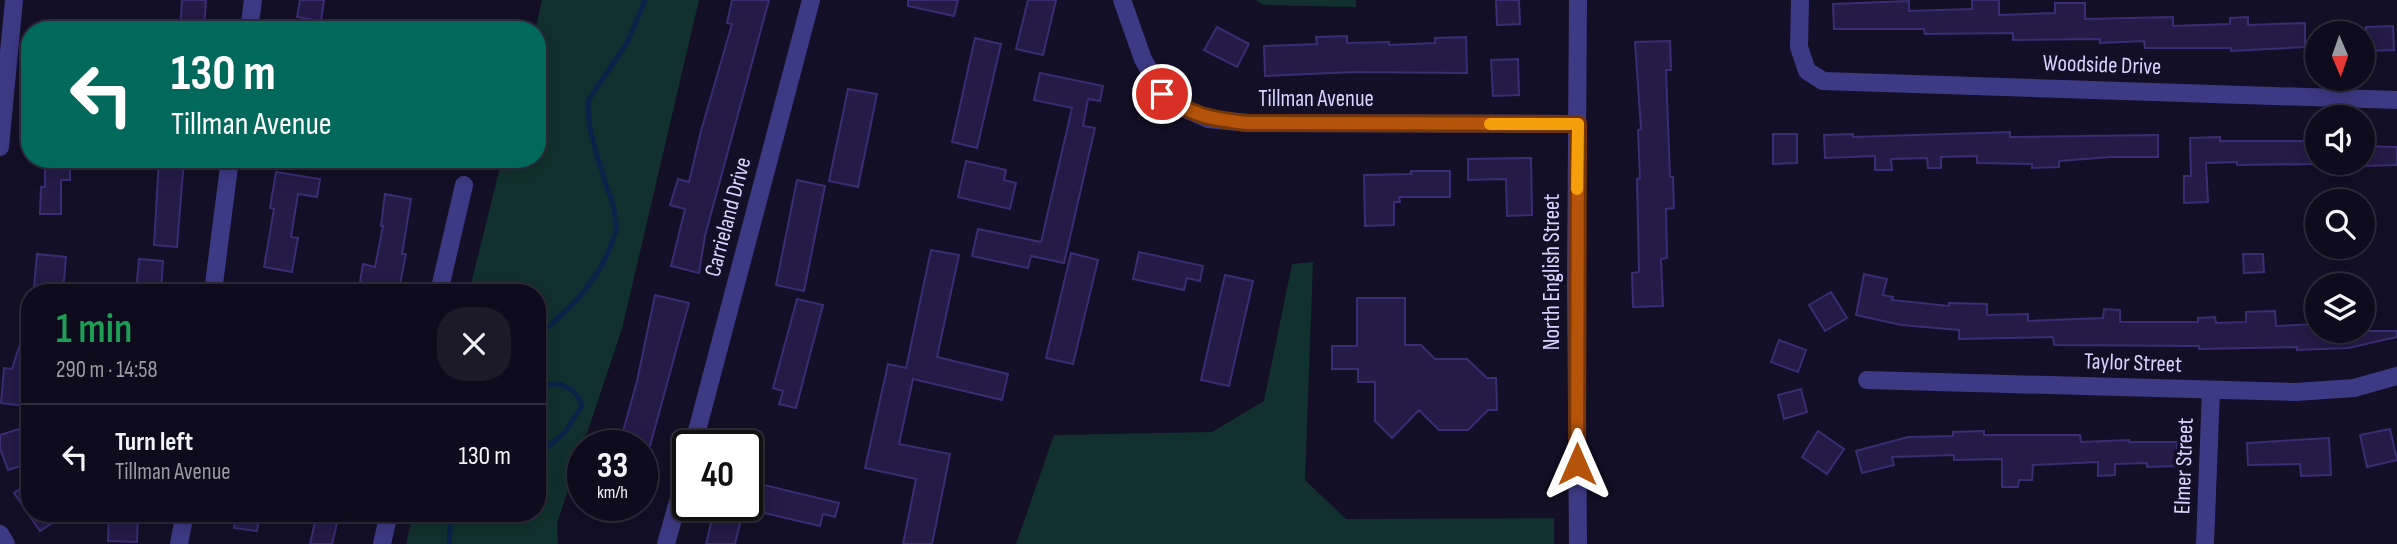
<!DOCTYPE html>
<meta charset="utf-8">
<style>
:root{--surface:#0e0b1c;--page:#1c1929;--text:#f1f3f6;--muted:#9b9ba3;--line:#2e2b3b}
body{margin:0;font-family:"Sofia Sans Condensed",sans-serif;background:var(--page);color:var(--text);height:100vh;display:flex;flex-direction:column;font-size:26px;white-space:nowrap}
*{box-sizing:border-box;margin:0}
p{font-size:23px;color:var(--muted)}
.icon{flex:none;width:38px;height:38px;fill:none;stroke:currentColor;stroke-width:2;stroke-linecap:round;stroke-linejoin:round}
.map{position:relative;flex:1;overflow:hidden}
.side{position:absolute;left:21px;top:284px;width:525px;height:238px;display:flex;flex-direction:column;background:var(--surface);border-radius:28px;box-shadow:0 4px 18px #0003,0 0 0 2px var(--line)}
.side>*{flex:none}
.banner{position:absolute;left:21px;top:21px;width:525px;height:147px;border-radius:28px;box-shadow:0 4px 18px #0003,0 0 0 2px var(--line);background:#00695c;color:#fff;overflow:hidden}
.needle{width:46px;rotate:178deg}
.tools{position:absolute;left:2305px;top:21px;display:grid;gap:14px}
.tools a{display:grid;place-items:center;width:70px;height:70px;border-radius:50%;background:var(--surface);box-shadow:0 4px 18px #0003,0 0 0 2px var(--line);font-size:35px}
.speed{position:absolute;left:567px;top:430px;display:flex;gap:14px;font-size:35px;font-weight:700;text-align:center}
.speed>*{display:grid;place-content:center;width:91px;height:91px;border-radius:50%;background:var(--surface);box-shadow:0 4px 18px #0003,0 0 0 2px var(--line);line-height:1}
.speed small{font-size:18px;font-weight:400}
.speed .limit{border:4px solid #111;border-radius:10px;background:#fff;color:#111}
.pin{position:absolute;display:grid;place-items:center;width:60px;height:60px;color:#fff;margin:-30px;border:4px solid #fff;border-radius:50%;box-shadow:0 2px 7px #0007}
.me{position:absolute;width:77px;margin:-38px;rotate:0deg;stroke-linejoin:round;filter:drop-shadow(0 0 5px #0008)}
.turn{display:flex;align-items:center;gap:24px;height:147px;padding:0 35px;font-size:32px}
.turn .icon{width:91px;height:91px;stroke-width:2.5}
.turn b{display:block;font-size:49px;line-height:60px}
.round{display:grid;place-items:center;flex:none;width:74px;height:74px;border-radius:28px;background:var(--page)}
.head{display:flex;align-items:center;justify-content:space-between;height:119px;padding:0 35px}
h1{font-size:42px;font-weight:600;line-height:52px;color:#1e9e55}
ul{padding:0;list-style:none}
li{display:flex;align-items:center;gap:21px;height:105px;padding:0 35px;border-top:2px solid var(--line)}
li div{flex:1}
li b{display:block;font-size:26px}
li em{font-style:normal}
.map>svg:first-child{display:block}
.green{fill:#12302f}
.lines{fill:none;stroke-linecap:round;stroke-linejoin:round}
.stream{stroke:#0c2248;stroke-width:5}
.building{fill:#241b47;stroke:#3b2d73;stroke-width:2}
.minor{stroke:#3d3a85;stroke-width:18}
.route-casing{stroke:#753606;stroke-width:18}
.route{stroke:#b45309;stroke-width:12}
.slow{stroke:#f59e0b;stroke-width:12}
.labels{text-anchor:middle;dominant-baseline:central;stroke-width:7;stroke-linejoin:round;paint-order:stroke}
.street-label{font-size:23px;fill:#d9d4ff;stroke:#130f26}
</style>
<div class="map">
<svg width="2397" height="544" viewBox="0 0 2397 544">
<rect width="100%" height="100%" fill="#130f26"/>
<!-- green -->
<path class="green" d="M542 0H699L622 329 557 523 558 544H406L413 513H537V292H469L502 159H537V30H535Z
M1256 0H1356V7L1263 5Z
M1313 262 1305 480 1346 519 1554 518V544H1016L1054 435 1212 432 1264 401 1292 264Z"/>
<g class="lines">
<!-- stream -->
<path class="stream" d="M537 336C567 312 594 286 609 250 611 244 615 237 616 230 618 210 606 187 601 168 594 147 586 121 589 99L627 43 645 0
M537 390C541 388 545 386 549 385 563 381 579 392 582 406L565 432 537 456
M449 544 451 513"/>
</g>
<!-- building -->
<path class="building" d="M182 0H206L204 30H180Z
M300 0H324L321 21 297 17Z
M732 0H769L705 236 699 273 671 266 685 209 670 205 678 179 689 182 701 131 732 24 727 23Z
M908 0H958L954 16 908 6Z
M1028 0H1056L1043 55 1016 49Z
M1496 0H1519L1520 24 1497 25Z
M1972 0H1999V15L2055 13V3H2085V19L2173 17V26L2230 24V18L2248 17V25L2305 23V47L2231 51V48H2145L2144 41 2100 43V39L2013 40V33L1925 34 1924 29H1834L1833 4 1909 1V11L1972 9Z
M2393 26 2394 50 2367 51 2366 27Z
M1217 27 1249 44 1237 67 1204 50Z
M1347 36V43L1389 42V45L1435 43V38L1466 37 1467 73 1354 72 1265 76 1264 46 1317 44 1316 37Z
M975 38 1001 44 977 148 952 142Z
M1670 41 1671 70H1666L1670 177H1673L1674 208 1666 209 1667 258 1661 259 1663 306 1633 307 1632 273 1639 272 1637 179 1640 178 1638 130 1641 129 1635 42Z
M1518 59 1519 95 1493 96 1491 60Z
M1040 73 1103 86 1100 101 1088 99 1083 126 1095 128 1064 263 1031 256 1028 268 972 256 978 229 1041 242 1072 108 1034 100Z
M848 89 877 94 858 187 829 181Z
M2010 132V137L2158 135V157H2111L2059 161V167L2032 168V164L1977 163V156L1941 157V168H1928L1927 158 1891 159 1892 170H1875V156L1825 158 1824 135 1853 134V137Z
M1773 134H1797V163L1773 164Z
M2220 137V141H2317V164L2237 165V162L2206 163 2208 202 2184 203V176H2191L2190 138Z
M2362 146 2397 147V165L2362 166Z
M1531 158 1532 215 1507 216 1506 179 1468 180V159Z
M45 159H70V180H61V214H40L41 187H45Z
M159 159H184L177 247 154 245Z
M966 161 1006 170 1004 180 1016 183 1010 209 958 197Z
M1411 171H1450V197H1399L1400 202H1394V225L1365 226 1364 175 1411 174Z
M276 172 320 179 317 197 298 194 291 237 298 238 292 272 264 267 274 209 270 208Z
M797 180 825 186 804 291 776 285Z
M385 194 411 199 402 254H406L399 290 360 282 363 264 375 267 383 226H381Z
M931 250 959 255 937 357 1008 374 1002 400 913 379 899 444 950 454 932 544H903L916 479 865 468 888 364 906 368Z
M1139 252 1203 266 1200 281 1187 278 1184 290 1133 279Z
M1071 253 1098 260 1073 364 1046 358Z
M37 254 66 257 63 290 34 287Z
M2243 254H2263L2264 272 2244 273Z
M139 259 163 261 161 292H136Z
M1864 274 1887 279 1883 295 1893 297 1892 300 1949 306V303L1987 304V315L2028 314V321L2103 318 2104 309 2120 310V322H2198V318L2215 317 2216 323 2246 322V312L2275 311 2276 326 2317 324V331H2397V337L2348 348 2297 350V347L2199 349V346L2054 345 2053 337 1959 339V330L1901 325 1856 315Z
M1225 275 1253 281 1229 386 1201 380Z
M1831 292 1847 318 1825 331 1809 305Z
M655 295 689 303 650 446H619L637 381Z
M1357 298H1405V345H1421L1435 359H1467L1487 378H1496L1497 410H1488L1468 430H1439L1419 410 1392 438 1375 421V382H1358V369H1332V346H1357Z
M797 299 823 305 796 408 779 404 783 391 773 388Z
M27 322 30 323V356L25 406 1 403 4 368 12 369Z
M1779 340 1806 350 1798 372 1771 362Z
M1801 389 1807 412 1784 419 1778 395Z
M19 429 30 463 8 470 0 448V435Z
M2390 429 2397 460 2367 467 2360 435Z
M1818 431 1844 449 1827 474 1802 457Z
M1984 431V435H2080L2081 442 2129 440V442H2177V466L2147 467V463L2115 464V475L2098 476V462L2033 465 2032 480H2019L2018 487H2002V459L1954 460V455L1892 457 1894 465 1862 473 1856 451 1908 437 1953 436V432Z
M2329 438 2331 475 2301 476 2300 464 2248 465 2247 443Z
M747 481 839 503 835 517 823 514 820 526 747 509Z
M30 482V513H67L40 531 14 493Z
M715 506H744L735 544H706Z
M109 513H138L137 542 108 541Z
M236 513H260L257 531 234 528Z
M317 513 339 515 332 544H310Z"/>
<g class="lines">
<!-- minor -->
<path class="minor" d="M1122 0 1143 59 1162 94 1181 107 1208 119 1247 123 1578 124
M1578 0 1576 282 1578 544
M1800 0 1799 47 1807 71 1823 81 2397 100
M249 30 253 0
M0 147 14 0
M213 292 230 159
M439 292 464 185
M1867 380 2296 392 2354 388 2397 376
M693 446 811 0
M0 534 6 544
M179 544 185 513
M382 544 389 513
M666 544 688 466
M2205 544 2211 390"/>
</g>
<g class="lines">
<defs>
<path id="route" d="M1162 94C1193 116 1210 119 1247 123L1578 124 1577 464"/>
</defs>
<!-- route casing -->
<use href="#route" class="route-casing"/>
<!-- route -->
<use href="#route" class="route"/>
<!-- slow -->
<path class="slow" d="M1490 124H1578L1577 189"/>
</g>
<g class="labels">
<!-- street labels -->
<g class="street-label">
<text transform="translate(2102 65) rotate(2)">Woodside Drive</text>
<text x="1316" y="99">Tillman Avenue</text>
<text transform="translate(728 217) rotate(-75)">Carrieland Drive</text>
<text transform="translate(1552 272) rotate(-90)">North English Street</text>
<text transform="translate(2133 363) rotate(2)">Taylor Street</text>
<text transform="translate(2184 466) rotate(-88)">Elmer Street</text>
</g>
</g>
</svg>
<div class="tools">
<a><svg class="needle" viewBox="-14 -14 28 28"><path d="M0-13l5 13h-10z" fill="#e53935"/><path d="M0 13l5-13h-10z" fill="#9b9ba3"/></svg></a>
<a><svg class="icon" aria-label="sound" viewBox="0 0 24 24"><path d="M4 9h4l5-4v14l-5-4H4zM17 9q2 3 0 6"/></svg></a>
<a><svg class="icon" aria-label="search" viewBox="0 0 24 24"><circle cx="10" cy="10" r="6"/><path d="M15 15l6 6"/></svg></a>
<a><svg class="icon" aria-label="layers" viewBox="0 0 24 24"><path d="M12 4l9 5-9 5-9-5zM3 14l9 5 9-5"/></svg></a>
</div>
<div class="speed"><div>33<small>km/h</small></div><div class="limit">40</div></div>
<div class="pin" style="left:1162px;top:94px;background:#d93025"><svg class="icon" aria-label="arrive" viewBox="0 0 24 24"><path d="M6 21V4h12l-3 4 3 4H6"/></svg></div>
<svg class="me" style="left:1577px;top:464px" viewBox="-20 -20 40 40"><path d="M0-17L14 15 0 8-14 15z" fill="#b45309" stroke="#fff" stroke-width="4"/></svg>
<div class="banner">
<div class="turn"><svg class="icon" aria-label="left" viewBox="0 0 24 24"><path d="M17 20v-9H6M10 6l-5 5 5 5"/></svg><div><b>130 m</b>Tillman Avenue</div></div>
</div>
<section class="side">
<div class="head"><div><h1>1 min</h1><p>290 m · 14:58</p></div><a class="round"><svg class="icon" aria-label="close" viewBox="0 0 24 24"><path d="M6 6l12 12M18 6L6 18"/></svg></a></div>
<ul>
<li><svg class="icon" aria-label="left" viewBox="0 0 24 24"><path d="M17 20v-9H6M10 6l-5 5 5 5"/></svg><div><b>Turn left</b><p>Tillman Avenue</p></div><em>130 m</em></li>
</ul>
</section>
</div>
